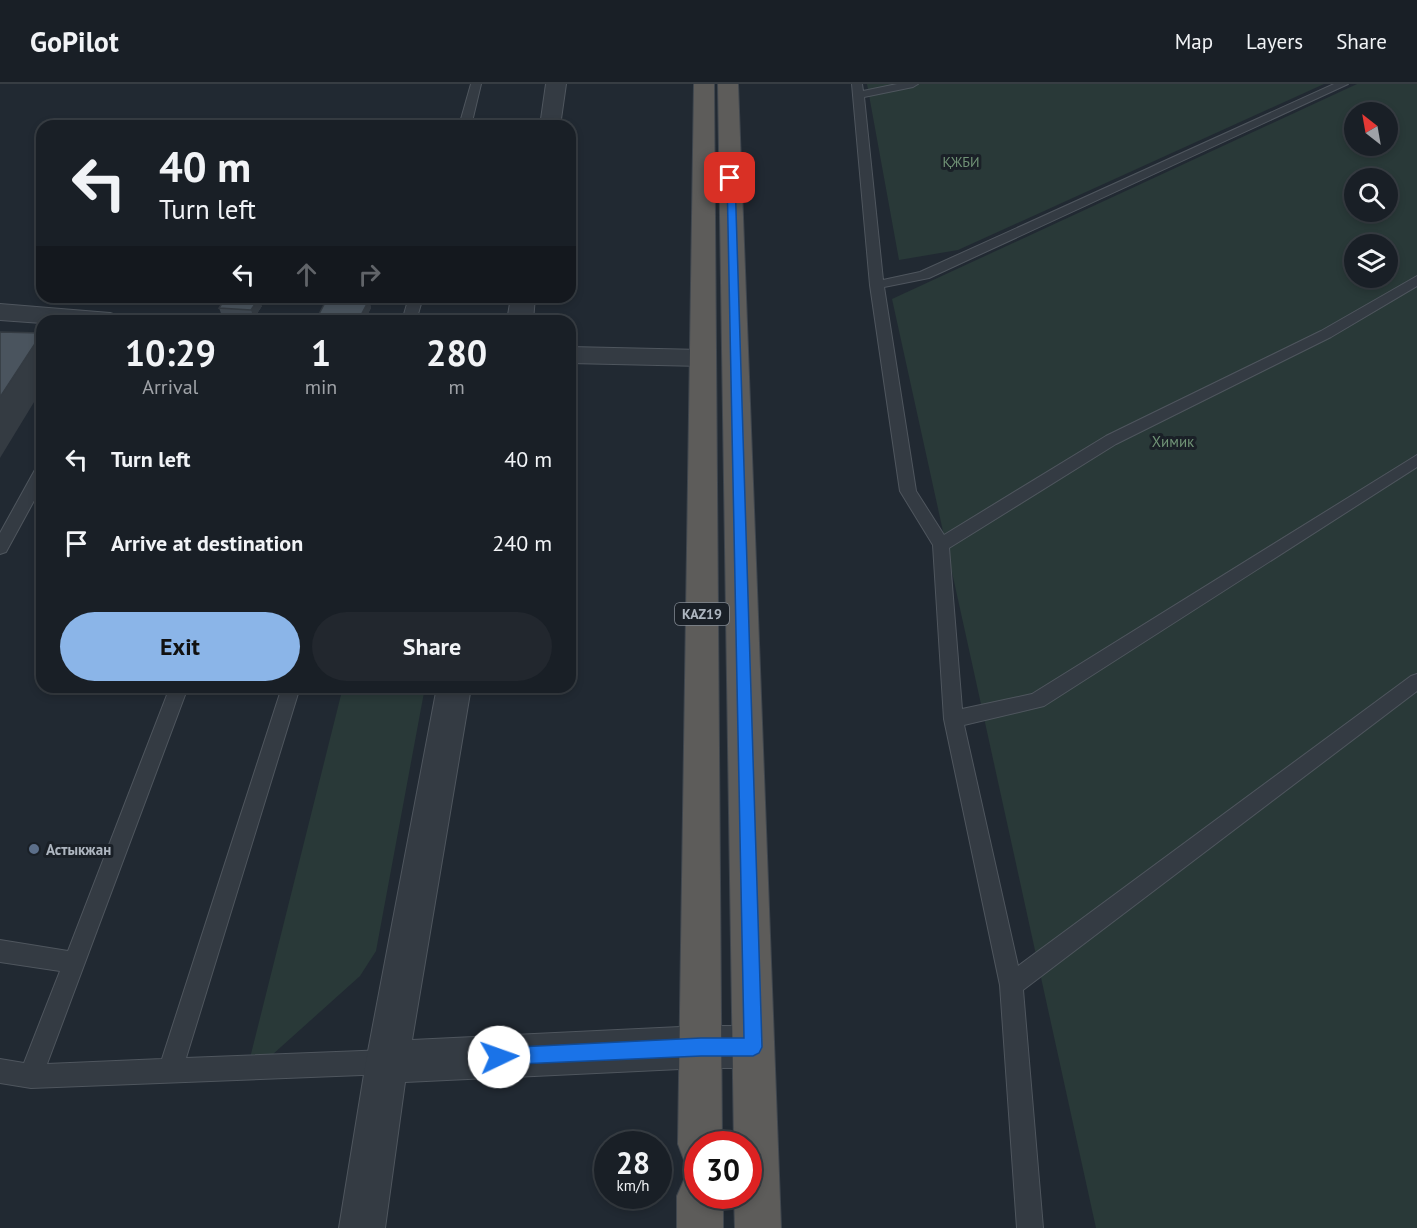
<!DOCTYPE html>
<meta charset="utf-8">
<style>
:root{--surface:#191f26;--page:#22272e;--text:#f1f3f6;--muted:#9fa2a7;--line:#373d43;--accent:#8bb5e8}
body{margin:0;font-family:"PT Sans",sans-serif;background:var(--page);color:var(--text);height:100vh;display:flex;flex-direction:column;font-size:22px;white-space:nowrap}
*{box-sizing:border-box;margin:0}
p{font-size:20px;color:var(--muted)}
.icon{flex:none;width:33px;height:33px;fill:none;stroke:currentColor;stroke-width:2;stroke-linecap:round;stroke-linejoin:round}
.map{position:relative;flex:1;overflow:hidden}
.drawer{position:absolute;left:36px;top:231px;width:540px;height:378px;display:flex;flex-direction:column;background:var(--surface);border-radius:18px;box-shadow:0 3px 9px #0003,0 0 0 2px var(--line)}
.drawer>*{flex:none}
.guide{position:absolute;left:36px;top:36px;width:540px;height:183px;border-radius:18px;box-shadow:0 3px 9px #0003,0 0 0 2px var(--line);background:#191f26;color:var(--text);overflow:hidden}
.needle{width:39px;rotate:329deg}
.fabs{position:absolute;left:1344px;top:18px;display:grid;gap:12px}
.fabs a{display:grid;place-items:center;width:54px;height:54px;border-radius:50%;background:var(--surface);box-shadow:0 3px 9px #0003,0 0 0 2px var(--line);font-size:30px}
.speed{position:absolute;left:594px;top:1047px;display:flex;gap:12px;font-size:30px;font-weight:700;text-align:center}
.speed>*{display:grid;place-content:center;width:78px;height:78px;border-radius:50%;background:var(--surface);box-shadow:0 3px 9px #0003,0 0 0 2px var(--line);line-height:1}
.speed small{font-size:15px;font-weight:400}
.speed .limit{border:9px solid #d22;background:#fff;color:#111}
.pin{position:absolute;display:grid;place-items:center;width:51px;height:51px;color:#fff;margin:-26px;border-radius:12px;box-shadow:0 3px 9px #0006}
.me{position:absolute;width:66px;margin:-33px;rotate:87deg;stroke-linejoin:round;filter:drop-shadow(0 0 4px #0008)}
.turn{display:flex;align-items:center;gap:21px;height:126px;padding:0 24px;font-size:27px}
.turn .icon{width:78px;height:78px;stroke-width:2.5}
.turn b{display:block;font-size:42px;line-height:51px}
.lanes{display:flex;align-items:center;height:57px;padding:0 24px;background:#0003;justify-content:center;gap:30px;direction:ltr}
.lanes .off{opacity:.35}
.eta{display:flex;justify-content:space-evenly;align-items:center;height:102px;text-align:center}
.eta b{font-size:36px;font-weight:700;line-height:42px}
.button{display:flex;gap:12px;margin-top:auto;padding:12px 24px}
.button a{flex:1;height:69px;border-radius:36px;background:var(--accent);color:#111;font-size:24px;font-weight:700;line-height:69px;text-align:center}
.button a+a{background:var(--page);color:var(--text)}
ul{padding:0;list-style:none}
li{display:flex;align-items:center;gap:18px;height:84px;padding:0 24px}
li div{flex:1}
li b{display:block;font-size:22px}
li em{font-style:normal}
header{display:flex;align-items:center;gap:36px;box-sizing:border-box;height:84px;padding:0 30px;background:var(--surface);border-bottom:2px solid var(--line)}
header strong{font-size:28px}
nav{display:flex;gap:33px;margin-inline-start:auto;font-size:21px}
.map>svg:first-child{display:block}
.green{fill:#293938;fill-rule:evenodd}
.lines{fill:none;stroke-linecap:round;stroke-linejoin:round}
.service-casing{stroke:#4f565e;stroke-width:2}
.minor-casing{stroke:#4f565e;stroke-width:2}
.trunk-casing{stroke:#3f464e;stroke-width:2}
.service{fill:#343b43;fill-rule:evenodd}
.minor{fill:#343b43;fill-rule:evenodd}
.trunk{fill:#5d5c5a;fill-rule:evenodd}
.wall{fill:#404851}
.shaded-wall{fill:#343b42}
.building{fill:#4a545e;stroke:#343b42;stroke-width:1.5}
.route{fill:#1a73e8;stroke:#114b97;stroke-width:1.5}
.service-dot{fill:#5c6f8a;stroke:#1a2027;stroke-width:2}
.labels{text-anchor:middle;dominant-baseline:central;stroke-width:6;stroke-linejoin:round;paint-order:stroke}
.far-park-label{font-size:14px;fill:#709376;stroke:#1a2027}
.shield{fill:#1a2027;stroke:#828992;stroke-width:1.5}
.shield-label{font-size:14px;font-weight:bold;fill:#aeb6c0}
.park-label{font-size:15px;fill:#709376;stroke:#1a2027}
.poi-label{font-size:15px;font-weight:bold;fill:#aeb6c0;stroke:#1a2027;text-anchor:start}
</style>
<header>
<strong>GoPilot</strong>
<nav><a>Map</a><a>Layers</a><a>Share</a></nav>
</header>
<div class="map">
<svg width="1417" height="1144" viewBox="0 0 1417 1144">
<rect width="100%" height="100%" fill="#212932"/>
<!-- green -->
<path class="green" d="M867 0H1324L958 166 899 176Z
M1357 0H1417V1144H1096L892 215ZM1354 28H1388V62H1354ZM1354 94H1388V128H1354ZM1354 160H1388V194H1354Z
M343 603H425L376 867 360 892 272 971 250 974Z"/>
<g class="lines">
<defs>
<path id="service" d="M471 0H481L471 42H459Z
M852 0H862L863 7 897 0H918L913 3 864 13 883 196 920 188 1334 0H1348L929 194 884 203 916 407 944 451 1106 352 1321 247 1417 192V202L1331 253 1116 360 949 464 962 625 1032 610 1417 371V383L1044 622 964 641 1018 882 1411 592 1417 590V607L1023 906 1043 1144H1017L1000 901 944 635 933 461 900 407 870 201Z
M409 213H423L416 237H402Z
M42 383V402L6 468 0 470V449L36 384Z
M170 603H188L47 980 162 975 282 603H300L186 974 387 966 395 970 399 978 395 986 387 990 31 1004 0 999V975L24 979 60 887 0 878V856L68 867Z"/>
<path id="minor" d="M546 0H566L560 42H540Z
M511 213H535L533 237H507Z
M0 220 110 229 119 232 123 237H42V239L0 236Z
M570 263 702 266 711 268 715 274 711 280 702 282 570 279Z
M437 603H471L412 956 701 942H753L768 948 774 963 768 978 753 984H701L405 998 385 1144H339L366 978Z"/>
<path id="trunk" d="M694 0H714L722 1060H698V1081L684 1076 678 1060Z
M718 0H738L781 1144H735L734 1112H748V1060H734Z
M698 1090V1112H723V1144H677V1112L684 1096Z"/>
</defs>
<!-- service casing -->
<use href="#service" class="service-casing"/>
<!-- minor casing -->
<use href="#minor" class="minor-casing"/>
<!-- trunk casing -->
<use href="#trunk" class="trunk-casing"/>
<!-- service -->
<use href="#service" class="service"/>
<!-- minor -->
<use href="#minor" class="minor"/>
<!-- trunk -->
<use href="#trunk" class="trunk"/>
</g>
<!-- wall -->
<path class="wall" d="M369 216 371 224 364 237H321L319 230Z
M262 222 254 234 222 232 219 224Z"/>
<!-- shaded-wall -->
<path class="shaded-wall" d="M259 214 262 222 254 234 251 226Z
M369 216 371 224 364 237H361L360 233Z
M42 249V305L0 374V313Z"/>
<!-- building -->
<path class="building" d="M226 213H245L259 214 251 226 219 224Z
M328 213H329L369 216 360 233 319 230Z
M0 248 42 249 0 313Z"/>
<!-- route -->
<path class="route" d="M727 92 735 94 762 963 759 969 753 972H701L499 981 493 979 490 973 493 966 499 964 701 954H744Z"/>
<!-- markers -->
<circle class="service-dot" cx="34" cy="765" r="6"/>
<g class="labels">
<!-- far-park labels -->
<g class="far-park-label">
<text x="961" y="78">ҚЖБИ</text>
</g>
<!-- shield labels -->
<rect class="shield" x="675" y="519" width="54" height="22" rx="4.5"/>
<g class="shield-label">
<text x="702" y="530">KAZ19</text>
</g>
<!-- park labels -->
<g class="park-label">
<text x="1173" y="357">Химик</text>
</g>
<!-- poi labels -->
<g class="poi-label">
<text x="46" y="765">Астыкжан</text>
</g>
</g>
</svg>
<div class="fabs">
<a><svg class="needle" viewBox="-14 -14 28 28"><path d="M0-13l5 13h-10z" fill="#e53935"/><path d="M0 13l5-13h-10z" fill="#9fa2a7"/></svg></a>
<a><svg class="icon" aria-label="search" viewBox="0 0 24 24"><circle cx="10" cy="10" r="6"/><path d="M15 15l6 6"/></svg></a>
<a><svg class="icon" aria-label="layers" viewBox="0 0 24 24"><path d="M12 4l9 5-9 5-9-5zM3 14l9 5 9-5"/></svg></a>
</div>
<div class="speed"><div>28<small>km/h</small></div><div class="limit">30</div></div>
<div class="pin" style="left:730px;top:94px;background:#d93025"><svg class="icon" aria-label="arrive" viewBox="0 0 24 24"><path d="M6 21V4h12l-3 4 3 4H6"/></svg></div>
<svg class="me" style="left:499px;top:973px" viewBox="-20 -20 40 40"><circle r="19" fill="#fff"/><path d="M0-13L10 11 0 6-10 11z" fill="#1a73e8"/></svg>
<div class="guide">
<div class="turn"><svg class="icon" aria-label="left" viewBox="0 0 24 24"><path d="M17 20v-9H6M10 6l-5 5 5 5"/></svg><div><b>40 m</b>Turn left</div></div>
<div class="lanes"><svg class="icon" aria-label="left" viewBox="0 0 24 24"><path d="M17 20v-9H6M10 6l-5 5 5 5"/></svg><svg class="icon off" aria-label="ahead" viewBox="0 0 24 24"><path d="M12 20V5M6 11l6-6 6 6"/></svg><svg class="icon off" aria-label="right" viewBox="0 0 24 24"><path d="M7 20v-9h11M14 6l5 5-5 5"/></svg></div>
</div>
<section class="drawer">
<div class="eta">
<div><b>10:29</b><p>Arrival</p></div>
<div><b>1</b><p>min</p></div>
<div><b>280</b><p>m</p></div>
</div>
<ul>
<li><svg class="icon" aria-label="left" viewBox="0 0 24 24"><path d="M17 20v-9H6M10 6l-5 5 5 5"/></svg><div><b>Turn left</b></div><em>40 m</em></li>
<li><svg class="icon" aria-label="arrive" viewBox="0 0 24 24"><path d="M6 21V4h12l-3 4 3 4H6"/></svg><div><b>Arrive at destination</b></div><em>240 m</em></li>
</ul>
<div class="button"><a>Exit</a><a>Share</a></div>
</section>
</div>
